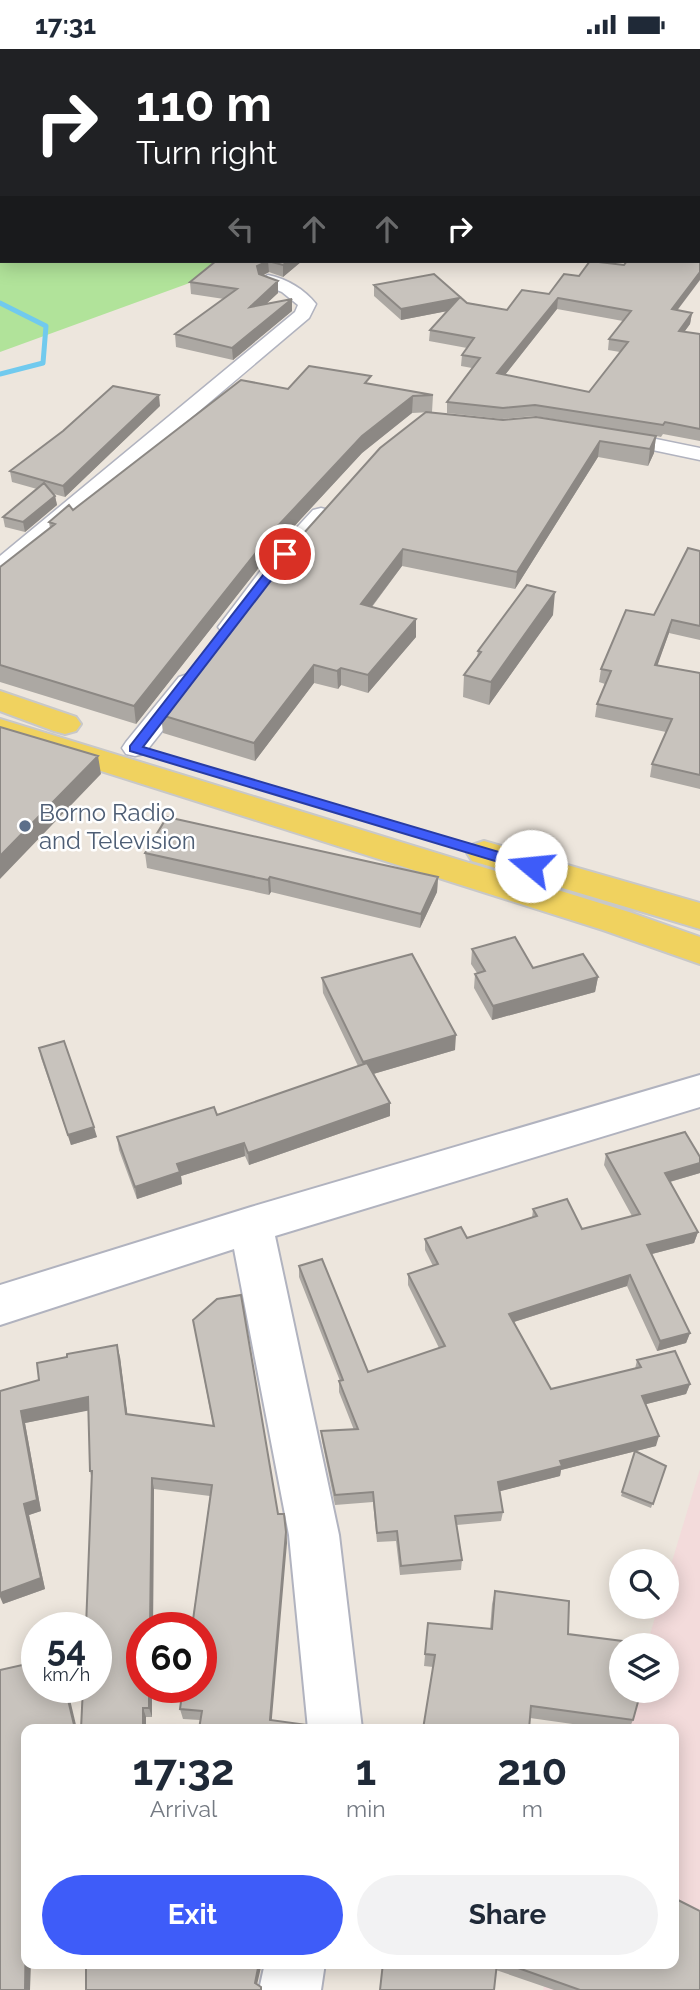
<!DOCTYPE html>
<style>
:root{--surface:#fff;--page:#f2f2f3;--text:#1f2937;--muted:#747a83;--accent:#3e5cf9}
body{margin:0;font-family:Raleway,sans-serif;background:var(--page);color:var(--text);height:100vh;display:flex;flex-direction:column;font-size:26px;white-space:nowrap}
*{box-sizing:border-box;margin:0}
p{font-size:23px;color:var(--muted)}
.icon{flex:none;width:38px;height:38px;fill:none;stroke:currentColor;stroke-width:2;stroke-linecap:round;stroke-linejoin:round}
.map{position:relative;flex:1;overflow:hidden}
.sheet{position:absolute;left:21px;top:1675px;width:658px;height:245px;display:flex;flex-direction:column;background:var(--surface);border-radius:14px;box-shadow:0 4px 18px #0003}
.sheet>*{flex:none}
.guide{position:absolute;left:0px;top:0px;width:700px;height:214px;box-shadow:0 4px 18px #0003;background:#202124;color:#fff;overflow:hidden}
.fabs{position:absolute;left:609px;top:1500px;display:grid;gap:14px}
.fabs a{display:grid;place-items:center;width:70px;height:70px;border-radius:50%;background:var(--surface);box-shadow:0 4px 18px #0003;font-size:35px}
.speed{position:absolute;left:21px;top:1563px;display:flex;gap:14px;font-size:35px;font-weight:700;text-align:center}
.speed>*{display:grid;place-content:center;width:91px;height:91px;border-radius:50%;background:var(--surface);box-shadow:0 4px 18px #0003;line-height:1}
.speed small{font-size:18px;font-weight:400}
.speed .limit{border:10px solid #d22;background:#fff;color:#111}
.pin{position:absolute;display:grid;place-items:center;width:60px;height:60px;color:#fff;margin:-30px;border:4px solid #fff;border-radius:50%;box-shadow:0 2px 7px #0007}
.me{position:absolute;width:77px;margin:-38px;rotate:287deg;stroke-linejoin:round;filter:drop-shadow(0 0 5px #0008)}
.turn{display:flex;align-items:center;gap:24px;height:147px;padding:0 21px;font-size:32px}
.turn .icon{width:91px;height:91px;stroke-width:2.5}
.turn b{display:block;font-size:49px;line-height:60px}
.lanes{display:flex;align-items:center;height:66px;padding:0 21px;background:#0003;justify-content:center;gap:35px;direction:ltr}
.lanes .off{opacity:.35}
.eta{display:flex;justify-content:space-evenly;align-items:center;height:119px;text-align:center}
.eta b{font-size:42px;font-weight:700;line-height:49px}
.button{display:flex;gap:14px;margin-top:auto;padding:14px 21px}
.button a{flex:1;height:80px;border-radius:42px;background:var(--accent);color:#fff;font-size:28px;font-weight:700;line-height:80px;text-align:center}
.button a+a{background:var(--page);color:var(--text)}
.status{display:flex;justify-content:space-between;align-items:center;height:49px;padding:0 35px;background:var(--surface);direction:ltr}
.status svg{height:19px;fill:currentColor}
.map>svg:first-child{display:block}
.medical{fill:#f3dbdb}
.green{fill:#b1e39a}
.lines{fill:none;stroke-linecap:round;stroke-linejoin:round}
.stream{stroke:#71caee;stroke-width:5}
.street-casing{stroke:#b1b3bf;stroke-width:3}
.secondary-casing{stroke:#b1b3bf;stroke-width:4}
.primary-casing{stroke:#c8c8c8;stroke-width:4}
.street{fill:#fff;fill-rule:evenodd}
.secondary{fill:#fff;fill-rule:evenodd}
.primary{fill:#f0d25f;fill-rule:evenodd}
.wall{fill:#aca8a3;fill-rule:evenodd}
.shaded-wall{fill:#8c8884}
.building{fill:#c8c3bd;stroke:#8c8884;stroke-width:2;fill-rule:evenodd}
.route{fill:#3e5cf9;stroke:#283ca2;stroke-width:2}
.service-dot{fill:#5c6f8a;stroke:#fff;stroke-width:2.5}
.labels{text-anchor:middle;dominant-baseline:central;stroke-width:5;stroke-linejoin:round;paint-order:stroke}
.service-label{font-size:24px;fill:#4e5e75;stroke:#fff;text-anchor:start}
</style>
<div class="status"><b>17:31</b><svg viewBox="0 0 49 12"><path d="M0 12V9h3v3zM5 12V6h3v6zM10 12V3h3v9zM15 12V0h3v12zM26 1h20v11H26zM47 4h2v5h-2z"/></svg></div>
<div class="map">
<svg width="700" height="1941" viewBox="0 0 700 1941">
<rect width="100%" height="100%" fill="#ede6dd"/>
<!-- medical -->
<path class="medical" d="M700 1420V1941H543L551 1915 674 1914V1680H621L633 1642H667V1596H647L658 1558H667V1529Z"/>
<!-- green -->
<path class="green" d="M0 15 2 212H250L0 303Z"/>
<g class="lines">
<!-- stream -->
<path class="stream" d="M0 254 46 277 43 314 0 325"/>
<defs>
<path id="street" d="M0 91H2V99H0Z
M268 226C287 230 304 240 316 255L309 269 8 524 0 526V507L295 263 298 256 282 243 262 235 259 231Z
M612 381 700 399V411L605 391 602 387 605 383Z
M321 459 329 461 332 466 293 510 238 583 230 585 222 583 218 578 277 500 313 461Z
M188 625 197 628 201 633 197 638 144 705 135 707 126 705 122 699 126 693 179 628Z"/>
<path id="secondary" d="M700 1026V1058L275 1187 339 1486 362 1680H308L289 1486 234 1200 0 1276V1236L251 1158Z
M265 1914H325L321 1941H259Z"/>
<path id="primary" d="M88 0H116L87 2Z
M0 8H2V18H0Z
M0 642 76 668 81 675 76 682 65 685 54 682 0 662Z
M0 670 629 863 700 888V915L603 881 0 690Z
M484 792 700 854V880L472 812 467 804 472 796Z"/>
</defs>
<!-- street casing -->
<use href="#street" class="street-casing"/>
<!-- secondary casing -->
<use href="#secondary" class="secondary-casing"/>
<!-- primary casing -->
<use href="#primary" class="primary-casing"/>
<!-- street -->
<use href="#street" class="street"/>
<!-- secondary -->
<use href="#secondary" class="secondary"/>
<!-- primary -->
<use href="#primary" class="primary"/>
</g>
<!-- wall -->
<path class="wall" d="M698 19H700V101H698Z
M216 212H302L283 228 269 223 263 226 278 232V244L266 255 292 262 233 311 176 298 175 285 224 250 191 245 190 233Z
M374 236 507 261 549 245 692 264 690 275 684 283 700 285V392L663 385 661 388 656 387 654 404 648 417 598 408 515 540 402 517 372 558 416 588 368 644 341 636 338 640 314 634 255 712 163 684 161 666 503 371 613 380 534 367 502 370 447 364V353L472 319 461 317 462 306 467 299 429 292 430 281 447 262 401 271 374 247ZM557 260 623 272 609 290 608 301 620 303 589 343 505 326Z
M371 335 433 346 432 363 412 364 362 404 275 498 136 675 0 633V518L50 479 49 473 73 461 288 340Z
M160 357 65 448 54 445 55 447 57 456 25 483 5 478 3 468 37 440 12 433 10 422Z
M700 502V591L669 584 657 616 700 624V740L650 728 652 715 666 683 595 668 597 655 605 635 599 633 601 620 654 566Z
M553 566 489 656 463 648 464 626 477 608 478 602Z
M145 804 438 828 437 843 420 879 271 843 269 846 147 819Z
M472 900 533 919 598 928 595 943 492 971 474 939 475 925 477 924 471 915Z
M322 929 455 1001 373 1025 390 1054V1067L249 1116 245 1107 181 1127 182 1135 137 1150 119 1101 117 1088 217 1066 358 1017 323 944Z
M39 999 97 1088 71 1096 41 1009Z
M606 1105 700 1108V1124L670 1133 698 1183 694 1194 652 1205 690 1284 686 1294 657 1302 627 1237 514 1273 551 1340 635 1320 637 1311 690 1335 686 1345 646 1355 656 1397 561 1421 560 1427 500 1442 503 1463 501 1472 457 1476 462 1511 461 1521 400 1526 396 1492 377 1493 373 1453 335 1456 322 1392 321 1382 354 1381 339 1343V1332H340L299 1228V1217L368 1323 439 1299 408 1236V1225L433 1217 425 1201V1190L467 1189 532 1169 533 1160 582 1180 632 1167 604 1116Z
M193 1271 286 1483 287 1494 200 1671 183 1670 180 1660 210 1447 154 1440 153 1578H142L152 1638V1668H146V1680L90 1422 88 1361 25 1374 41 1462 29 1466 45 1540 3 1555 0 1342 120 1308 127 1365 213 1377Z
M635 1402 666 1417 651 1459 621 1447Z
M495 1542 568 1585 633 1671 629 1680H608L530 1669 433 1618 424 1617 428 1574 490 1580 492 1555Z
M383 1914H674L700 1941H554L496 1921Z"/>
<!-- shaded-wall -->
<path class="shaded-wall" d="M268 212 269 223 258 229 257 217Z
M288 212H302L283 228V216Z
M700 223V231L670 271 672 260Z
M278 232V244L250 270V258Z
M459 249 458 260 401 271V260Z
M558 249 557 260 497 336V324Z
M292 250V262L233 311 232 299Z
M692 264 690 275 677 293 679 282Z
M159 346 160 357 65 448 63 437Z
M413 347 412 364 362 404 275 498 136 675 134 657 274 481 362 387Z
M656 387 654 404 648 417 650 400Z
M600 392 598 408 515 540 517 523Z
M55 447 57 456 25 483 23 473Z
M403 500 402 517 360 573 361 555Z
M555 543 553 566 489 656 491 633Z
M416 570V588L368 644V626Z
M672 571 669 584 653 629 655 616Z
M314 616V634L255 712 254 694Z
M341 619V636L338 640 337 622Z
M98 707 101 725 0 830V807Z
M270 828 271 843 269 846 268 831Z
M438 828 437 843 420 879 421 865Z
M598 928 595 943 492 971 493 957Z
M456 986 455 1001 363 1028V1013Z
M390 1054V1067L249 1116 248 1104Z
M94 1078 97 1088 71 1096 68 1086Z
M244 1094 245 1107 181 1127 182 1135 137 1150 135 1138 177 1115Z
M700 1114V1124L662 1135 665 1124Z
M698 1183 694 1194 644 1207 647 1196Z
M630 1226 627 1237 507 1275 509 1265Z
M690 1284 686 1294 657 1302 660 1292Z
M117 1296 120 1308 129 1377 126 1365Z
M690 1335 686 1345 639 1357 642 1347Z
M88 1348 91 1361 25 1374 41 1462 29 1466 45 1540 3 1555 0 1548V1544L24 1455 21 1362Z
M659 1387 656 1397 561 1421 560 1427 497 1443 498 1433 560 1412Z
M152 1429 154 1440 153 1578H150Z
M286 1483 287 1494 271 1680 270 1671Z
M65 1638H67L77 1680H75Z
M149 1638H152V1668L149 1659Z
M143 1659 146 1668V1680H143Z
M26 1876V1914H31L30 1941H25Z
M259 1914H262L256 1940 255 1934Z"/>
<!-- building -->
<path class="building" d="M3 0H71L73 2H3Z
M510 0H653L652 2H508Z
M698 19H700V87H698Z
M698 192H700V223L672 260 692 264 679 282 700 285V380L665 373 663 376 535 356 503 359 447 353 480 309 462 306 474 289 430 281 459 249 401 260 374 236 434 225 467 254 507 261 522 241 549 245 564 225 579 227 590 212 624 216 627 212H698ZM558 249 631 262 609 290 628 293 589 343 497 324Z
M216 212H288L283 216 268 212 257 217 259 225 278 232 250 258 292 250 232 299 175 285 237 240 190 233Z
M309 317 371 327 365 334 433 346 413 347 362 387 274 481 134 657 0 616V518L55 475 49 473 69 456 73 461 241 331 288 340Z
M113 337 159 346 63 437 10 422 63 382Z
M426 363 503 371 536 368 656 387 650 400 600 392 517 523 403 500 361 555 416 570 368 626 341 619 337 622 314 616 254 694 161 666 295 494 380 399Z
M44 434 55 447 23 473 3 468Z
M688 499 700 502V577L672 571 655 616 700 624V726L652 715 672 670 597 655 611 622 601 620 626 561 654 566Z
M527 536 555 543 491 633 464 626 481 603 478 602Z
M0 678 98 707 0 807Z
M167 768 438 828 421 865 270 828 268 831 145 804Z
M515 888 533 919 583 905 598 928 493 957 475 925 485 922 472 900Z
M412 905 456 986 363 1013 322 929Z
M64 992 94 1078 68 1086 39 999Z
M367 1014 390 1054 248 1104 244 1094 177 1115 180 1123 135 1138 117 1088 214 1058 217 1066Z
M685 1083 700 1108V1114L665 1124 698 1183 647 1196 690 1284 660 1292 630 1226 509 1265 551 1340 641 1318 637 1311 675 1302 690 1335 642 1347 659 1387 560 1412 562 1417 498 1433 503 1463 455 1467 462 1511 401 1517 397 1482 377 1484 373 1443 335 1446 321 1382 358 1380 339 1332 343 1331 299 1217 322 1210 368 1323 445 1297 408 1225 438 1215 425 1190 461 1178 467 1189 537 1167 533 1160 567 1150 582 1180 640 1165 606 1105Z
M241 1246 278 1465H284L286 1483 270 1671 322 1678 321 1680H199L202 1662 180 1660 183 1638H201V1578H192L212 1436 152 1429 150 1578H142V1638H149V1659H143V1680H81L83 1638H96V1578H86L92 1422H90L88 1348 21 1362 37 1451 24 1455 41 1529 0 1544V1342L39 1331 37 1314 67 1308V1305L117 1296 126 1365 214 1377 193 1271 217 1250Z
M635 1402 666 1417 653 1455 622 1443Z
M495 1542 569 1552 568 1585 654 1596H621V1642H641L633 1671 531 1657 529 1680H423L435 1606 425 1605 428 1574 492 1580Z
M37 1601V1638H65L75 1680H26V1876L25 1941H0V1621L27 1615V1603Z
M674 1849 700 1862V1941H580L504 1914H674Z
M86 1914H259L255 1934 261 1938V1941H86Z
M383 1914H497L494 1941H380Z"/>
<!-- route -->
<path class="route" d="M285 502 291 505 289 508 143 698 536 814 538 817 536 821H525L130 702V697L281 503Z"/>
<!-- markers -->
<circle class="service-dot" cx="25" cy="777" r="7"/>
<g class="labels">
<!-- service labels -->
<g class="service-label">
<text x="39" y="763">Borno Radio<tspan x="39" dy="28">and Television</tspan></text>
</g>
</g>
</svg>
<div class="fabs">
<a><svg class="icon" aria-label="search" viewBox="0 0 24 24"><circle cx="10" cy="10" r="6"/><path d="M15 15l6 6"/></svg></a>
<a><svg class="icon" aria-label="layers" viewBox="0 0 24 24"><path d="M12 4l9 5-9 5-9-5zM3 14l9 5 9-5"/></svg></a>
</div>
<div class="speed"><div>54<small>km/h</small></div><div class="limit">60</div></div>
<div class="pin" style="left:285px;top:505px;background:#d93025"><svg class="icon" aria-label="arrive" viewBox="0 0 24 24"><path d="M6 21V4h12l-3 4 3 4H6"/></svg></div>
<svg class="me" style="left:531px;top:817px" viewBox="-20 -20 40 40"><circle r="19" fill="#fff"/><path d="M0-13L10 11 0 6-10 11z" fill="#3e5cf9"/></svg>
<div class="guide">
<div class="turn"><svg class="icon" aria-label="right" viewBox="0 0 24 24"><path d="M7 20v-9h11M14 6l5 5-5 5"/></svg><div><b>110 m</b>Turn right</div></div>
<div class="lanes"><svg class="icon off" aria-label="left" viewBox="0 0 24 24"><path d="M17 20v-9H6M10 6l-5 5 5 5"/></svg><svg class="icon off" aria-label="ahead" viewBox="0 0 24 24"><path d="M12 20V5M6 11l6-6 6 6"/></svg><svg class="icon off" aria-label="ahead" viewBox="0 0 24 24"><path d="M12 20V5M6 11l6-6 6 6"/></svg><svg class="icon" aria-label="right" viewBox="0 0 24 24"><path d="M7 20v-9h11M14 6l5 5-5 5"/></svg></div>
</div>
<section class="sheet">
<div class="eta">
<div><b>17:32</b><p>Arrival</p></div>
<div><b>1</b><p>min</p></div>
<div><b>210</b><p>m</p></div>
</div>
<div class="button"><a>Exit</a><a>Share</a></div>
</section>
</div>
